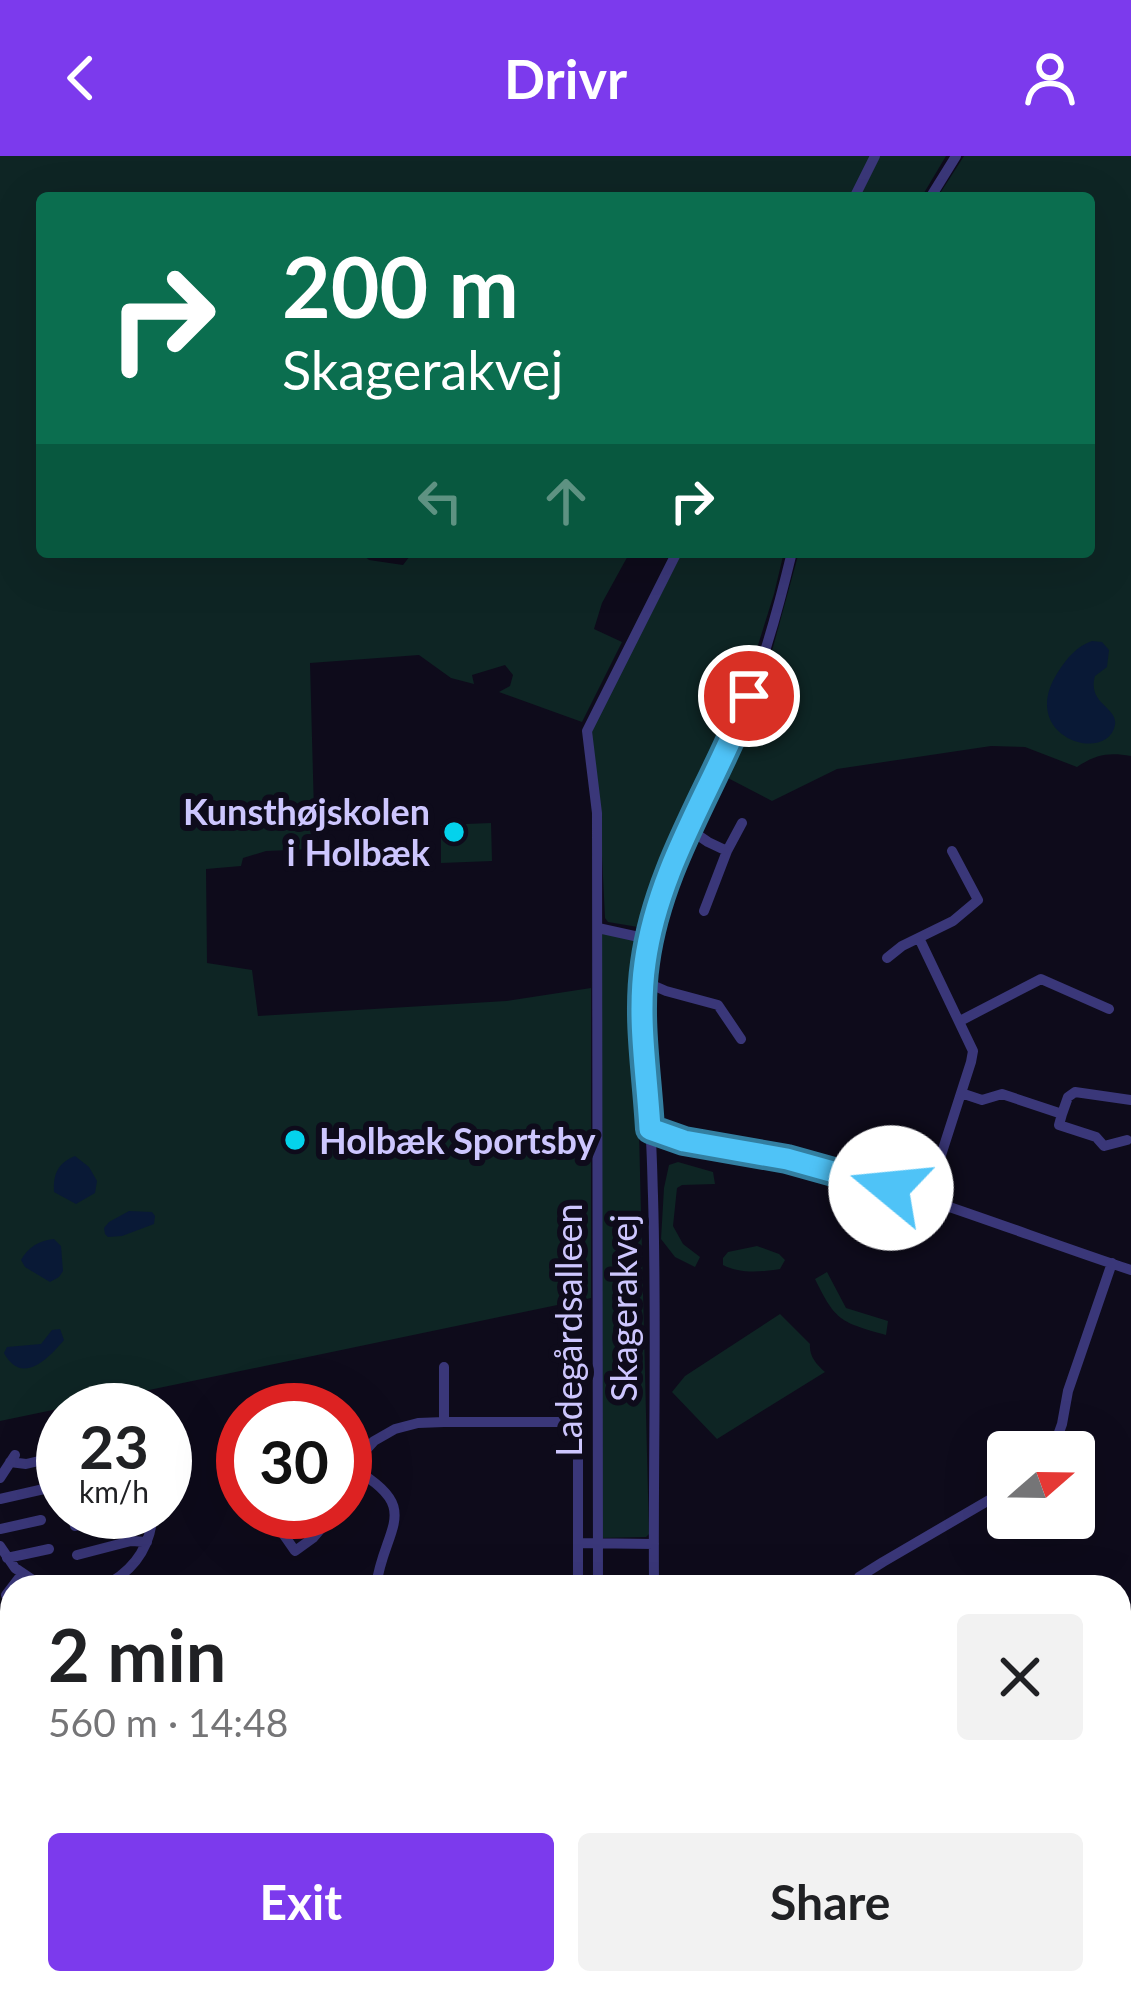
<!DOCTYPE html>
<meta charset="utf-8">
<style>
:root{--surface:#fff;--page:#f2f2f2;--text:#202124;--muted:#757577;--accent:#7c3aed}
body{margin:0;font-family:Lato,sans-serif;background:var(--page);color:var(--text);height:100vh;display:flex;flex-direction:column;font-size:45px;white-space:nowrap}
*{box-sizing:border-box;margin:0}
p{font-size:39px;color:var(--muted)}
.icon{flex:none;width:66px;height:66px;fill:none;stroke:currentColor;stroke-width:2;stroke-linecap:round;stroke-linejoin:round}
.map{position:relative;flex:1;overflow:hidden}
.side{position:absolute;left:0px;top:1419px;width:1131px;height:420px;display:flex;flex-direction:column;background:var(--surface);border-radius:36px 36px 0 0;box-shadow:0 12px 48px #0002}
.side>*{flex:none}
.top-card{position:absolute;left:36px;top:36px;width:1059px;height:366px;border-radius:12px;box-shadow:0 12px 48px #0002;background:#0b6e4f;color:#fff;overflow:hidden}
.needle{width:78px;rotate:70deg}
.buttons{position:absolute;left:987px;top:1275px;display:grid;gap:24px}
.buttons a{display:grid;place-items:center;width:108px;height:108px;border-radius:12px;background:var(--surface);box-shadow:0 12px 48px #0002;font-size:60px}
.speed{position:absolute;left:36px;top:1227px;display:flex;gap:24px;font-size:60px;font-weight:700;text-align:center}
.speed>*{display:grid;place-content:center;width:156px;height:156px;border-radius:50%;background:var(--surface);box-shadow:0 12px 48px #0002;line-height:1}
.speed small{font-size:30px;font-weight:400}
.speed .limit{border:18px solid #d22;background:#fff;color:#111}
.pin{position:absolute;display:grid;place-items:center;width:102px;height:102px;color:#fff;margin:-51px;border:6px solid #fff;border-radius:50%;box-shadow:0 3px 12px #0007}
.me{position:absolute;width:132px;margin:-66px;rotate:287deg;stroke-linejoin:round;filter:drop-shadow(0 0 9px #0008)}
.turn{display:flex;align-items:center;gap:42px;height:252px;padding:0 48px;font-size:54px}
.turn .icon{width:156px;height:156px;stroke-width:2.5}
.turn b{display:block;font-size:84px;line-height:102px}
.lanes{display:flex;align-items:center;height:114px;padding:0 48px;background:#0003;justify-content:center;gap:60px;direction:ltr}
.lanes .off{opacity:.35}
.round{display:grid;place-items:center;flex:none;width:126px;height:126px;border-radius:12px;background:var(--page)}
.head{display:flex;align-items:center;justify-content:space-between;height:204px;padding:0 48px}
h1{font-size:72px;font-weight:700;line-height:90px}
.action{display:flex;gap:24px;margin-top:auto;padding:24px 48px}
.action a{flex:1;height:138px;border-radius:12px;background:var(--accent);color:#fff;font-size:48px;font-weight:700;line-height:138px;text-align:center}
.action a+a{background:var(--page);color:var(--text)}
header{display:flex;justify-content:space-between;align-items:center;height:156px;padding:0 48px;background:var(--accent);color:#fff;font-size:54px;font-weight:700}
.map>svg:first-child{display:block}
.green{fill:#0e2524}
.water{fill:#091936}
.lines{fill:none;stroke-linecap:round;stroke-linejoin:round}
.minor{stroke:#3a3779;stroke-width:10}
.route-casing{stroke:#337fa1;stroke-width:30}
.route{stroke:#4fc3f7;stroke-width:21}
.poi-dot{fill:#04d2ec;stroke:#0e0b1b;stroke-width:4.5}
.labels{text-anchor:middle;dominant-baseline:central;stroke-width:12;stroke-linejoin:round;paint-order:stroke}
.poi-label{font-size:36px;font-weight:bold;fill:#cdc6fe;stroke:#0e0b1b;text-anchor:end}
.street-label{font-size:36px;fill:#cdc6fe;stroke:#0e0b1b}
</style>
<header><svg class="icon" aria-label="back" viewBox="0 0 24 24"><path d="M15 5l-7 7 7 7"/></svg>Drivr<svg class="icon" aria-label="person" viewBox="0 0 24 24"><circle cx="12" cy="8" r="4"/><path d="M4 21q1-7 8-7t8 7"/></svg></header>
<div class="map">
<svg width="1131" height="1839" viewBox="0 0 1131 1839">
<rect width="100%" height="100%" fill="#0e0b1b"/>
<!-- green -->
<path class="green" d="M0 0H871L850 42H42V396H342L351 398 360 396 369 404 403 409 413 396H630L602 447 594 473 622 486 582 566 499 536 510 530 513 519 505 509 472 519 474 528 451 522 419 499 310 507 315 693 266 695 243 702 241 710 206 713 207 807 252 814 258 860 506 845 591 832V1142L0 1265Z
M879 0H946L921 42 858 40Z
M964 0H1131V600C1109 596 1096 598 1077 611L1025 591 991 590 837 613 772 645 724 620 764 524 799 396H1089V42H937Z
M680 396H784L774 438 743 537 711 611 673 683 638 771 608 766 605 762 600 658 589 586 594 567Z
M491 667 492 705 441 707V669Z
M603 777 633 783 640 791 635 814 629 880 639 976 649 1378 646 1381 601 1382V779Z
M678 1006 713 1016 715 1028 682 1029 677 1032 673 1070 683 1088 700 1101 695 1111 675 1101 661 1083 664 1032 669 1009Z
M757 1090 779 1098 785 1104 780 1113C762 1116 740 1118 723 1109V1102L728 1096Z
M827 1116 846 1152 888 1165 886 1179C841 1166 836 1166 815 1123Z
M780 1158 810 1188C809 1200 816 1208 825 1216L717 1283 672 1236 685 1220Z"/>
<!-- water -->
<path class="water" d="M1092 485 1102 486 1109 494 1107 511 1095 520C1087 548 1118 551 1115 569 1107 609 1016 581 1058 516 1067 502 1077 490 1092 485Z
M75 1000 89 1011 97 1025 95 1037 76 1048 54 1036C53 1018 58 1007 75 1000Z
M129 1055 152 1056 155 1060 154 1068 122 1080 108 1081 105 1078 104 1072 109 1066Z
M54 1083 61 1090 63 1115 59 1121 50 1126 25 1111 21 1104C28 1091 40 1084 54 1083Z
M60 1173 64 1184C48 1203 22 1230 4 1197L7 1191 41 1188 52 1174Z"/>
<g class="lines">
<!-- minor -->
<path class="minor" d="M854 42 875 0
M930 42 956 0
M689 673 708 686 727 695
M704 755 727 695 742 667
M598 772 648 783
M919 782 973 895 971 906 934 1021 931 1045
M887 802 902 790 953 765 978 744 952 695
M643 825 666 835 718 849 741 883
M960 865 1041 823 1109 853
M961 937 982 944 1002 938 1062 958 1059 969 1096 981 1104 990 1127 984
M1062 958 1068 941 1075 936 1131 944
M650 973C712 994 777 999 840 1017 939 1044 1034 1082 1131 1114
M578 1192V1431
M444 1266V1211
M228 1276 236 1281 243 1303
M1052 1296 1062 1268 1068 1235 1112 1107
M10 1306 26 1308 52 1302
M354 1313C424 1353 384 1371 376 1430L356 1431
M0 1322 15 1299
M345 1337 363 1297 374 1285 395 1273 418 1267 444 1266H578
M0 1343 44 1333
M268 1356 295 1395 313 1382 335 1356
M75 1370 130 1357 153 1356
M0 1373 41 1364
M578 1387 654 1388
M0 1390 15 1412 43 1431
M77 1399 131 1385 147 1386
M7 1402 49 1393
M102 1431C133 1416 151 1391 153 1356
M598 1431 597 657 587 575 677 396
M654 1431C653 1301 657 1170 653 1040 652 1013 652 986 649 959 644 901 637 845 648 787 662 712 704 647 734 578 760 519 777 458 792 396
M851 1431 859 1421 883 1406 1008 1333
M6 1439 22 1418
M0 1487 12 1489
M1119 1532 1131 1524
M1119 1593H1131
M0 1608H12
M1119 1698 1131 1704
M0 1706 12 1723
M1119 1815 1131 1820
M600 1827V1839
M664 1827 674 1839
M143 1836 491 1831
M640 1839 649 1827
M823 1839H867
M984 1839 988 1827
M1047 1839 1051 1827
M1111 1839 1115 1827"/>
</g>
<g class="lines">
<defs>
<path id="route" d="M749 540C715 629 658 710 645 807 637 863 647 917 650 973L684 985 787 1003 891 1032"/>
</defs>
<!-- route casing -->
<use href="#route" class="route-casing"/>
<!-- route -->
<use href="#route" class="route"/>
</g>
<!-- markers -->
<g class="poi-dot">
<circle cx="454" cy="676" r="12"/>
<circle cx="295" cy="984" r="12"/>
</g>
<g class="labels">
<!-- poi labels -->
<g class="poi-label">
<text x="430" y="655">Kunsthøjskolen<tspan x="430" dy="41">i Holbæk</tspan></text>
<text x="319" y="984" text-anchor="start">Holbæk Sportsby</text>
</g>
<!-- street labels -->
<g class="street-label">
<text transform="translate(623 1152) rotate(-90)">Skagerakvej</text>
<text transform="translate(568 1174) rotate(-90)">Ladegårdsalleen</text>
</g>
</g>
</svg>
<div class="buttons">
<a><svg class="needle" viewBox="-14 -14 28 28"><path d="M0-13l5 13h-10z" fill="#e53935"/><path d="M0 13l5-13h-10z" fill="#757577"/></svg></a>
</div>
<div class="speed"><div>23<small>km/h</small></div><div class="limit">30</div></div>
<div class="pin" style="left:749px;top:540px;background:#d93025"><svg class="icon" aria-label="arrive" viewBox="0 0 24 24"><path d="M6 21V4h12l-3 4 3 4H6"/></svg></div>
<svg class="me" style="left:891px;top:1032px" viewBox="-20 -20 40 40"><circle r="19" fill="#fff"/><path d="M0-13L10 11 0 6-10 11z" fill="#4fc3f7"/></svg>
<div class="top-card">
<div class="turn"><svg class="icon" aria-label="right" viewBox="0 0 24 24"><path d="M7 20v-9h11M14 6l5 5-5 5"/></svg><div><b>200 m</b>Skagerakvej</div></div>
<div class="lanes"><svg class="icon off" aria-label="left" viewBox="0 0 24 24"><path d="M17 20v-9H6M10 6l-5 5 5 5"/></svg><svg class="icon off" aria-label="ahead" viewBox="0 0 24 24"><path d="M12 20V5M6 11l6-6 6 6"/></svg><svg class="icon" aria-label="right" viewBox="0 0 24 24"><path d="M7 20v-9h11M14 6l5 5-5 5"/></svg></div>
</div>
<section class="side">
<div class="head"><div><h1>2 min</h1><p>560 m · 14:48</p></div><a class="round"><svg class="icon" aria-label="close" viewBox="0 0 24 24"><path d="M6 6l12 12M18 6L6 18"/></svg></a></div>
<div class="action"><a>Exit</a><a>Share</a></div>
</section>
</div>
